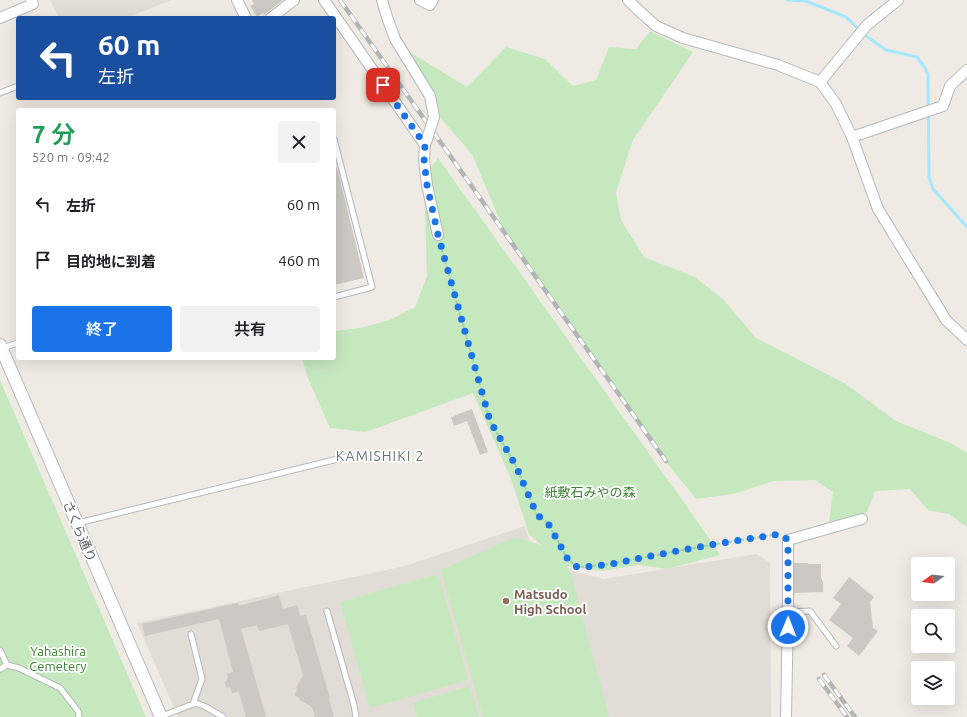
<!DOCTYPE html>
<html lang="ja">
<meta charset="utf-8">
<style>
:root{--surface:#fff;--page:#f2f2f2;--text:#202124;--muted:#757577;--accent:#1a73e8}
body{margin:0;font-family:Ubuntu,"Noto Sans JP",sans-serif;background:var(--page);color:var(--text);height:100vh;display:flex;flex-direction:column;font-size:15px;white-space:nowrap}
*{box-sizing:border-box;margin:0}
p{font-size:13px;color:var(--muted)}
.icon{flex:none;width:22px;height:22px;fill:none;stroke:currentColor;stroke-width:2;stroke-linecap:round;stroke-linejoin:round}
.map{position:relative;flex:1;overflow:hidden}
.details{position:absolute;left:16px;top:108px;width:320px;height:252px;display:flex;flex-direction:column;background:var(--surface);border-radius:4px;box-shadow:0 4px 16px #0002}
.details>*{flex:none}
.top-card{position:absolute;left:16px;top:16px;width:320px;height:84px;border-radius:4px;box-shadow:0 4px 16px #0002;background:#1a4fa0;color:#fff;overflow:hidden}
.needle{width:26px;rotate:256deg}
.fabs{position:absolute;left:911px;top:557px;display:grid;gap:8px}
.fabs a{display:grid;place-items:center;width:44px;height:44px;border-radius:4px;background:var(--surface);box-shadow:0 4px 16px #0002;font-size:20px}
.pin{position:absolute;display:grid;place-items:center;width:34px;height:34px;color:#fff;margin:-17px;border-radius:8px;box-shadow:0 2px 6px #0006}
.me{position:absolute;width:44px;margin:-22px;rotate:1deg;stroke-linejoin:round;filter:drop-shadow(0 0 3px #0008)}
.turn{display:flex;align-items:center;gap:14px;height:84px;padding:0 16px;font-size:18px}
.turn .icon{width:52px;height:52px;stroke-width:2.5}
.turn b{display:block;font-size:28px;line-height:34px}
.round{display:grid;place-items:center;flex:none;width:42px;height:42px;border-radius:4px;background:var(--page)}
.summary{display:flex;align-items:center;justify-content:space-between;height:68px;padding:0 16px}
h1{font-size:24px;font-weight:600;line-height:30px;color:#1e9e55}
.primary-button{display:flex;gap:8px;margin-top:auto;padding:8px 16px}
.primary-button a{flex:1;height:46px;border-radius:4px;background:var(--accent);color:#fff;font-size:16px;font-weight:600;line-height:46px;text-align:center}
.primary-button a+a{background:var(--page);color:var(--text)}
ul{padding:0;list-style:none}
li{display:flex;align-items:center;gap:12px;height:56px;padding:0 16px}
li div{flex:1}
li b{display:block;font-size:15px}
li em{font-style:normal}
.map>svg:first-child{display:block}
.education{fill:#e1dcd5}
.green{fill:#c6e8bf}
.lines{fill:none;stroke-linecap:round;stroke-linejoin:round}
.stream{stroke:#a4e7ff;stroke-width:3}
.building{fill:#ccc8c3}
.service-casing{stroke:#b4b8bc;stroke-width:7}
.minor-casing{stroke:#b4b8bc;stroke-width:12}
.tertiary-casing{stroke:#b4b8bc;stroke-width:14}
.path{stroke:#9ed3a3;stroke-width:2;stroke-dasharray:4 2;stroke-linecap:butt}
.service{stroke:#fff;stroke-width:5}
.minor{stroke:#fff;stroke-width:10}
.tertiary{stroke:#fff;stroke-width:12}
.rail-casing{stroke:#b3b4b5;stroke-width:4.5}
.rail{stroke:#fff;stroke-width:3;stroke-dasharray:9;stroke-linecap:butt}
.minor-bridge-casing{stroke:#b4b8bc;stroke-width:12;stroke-linecap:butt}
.minor-bridge{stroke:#fff;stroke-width:10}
.route{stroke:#1a73e8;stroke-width:7;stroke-dasharray:0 12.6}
.education-dot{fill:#8d6e63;stroke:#fff;stroke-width:1.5}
.labels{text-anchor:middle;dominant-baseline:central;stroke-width:3.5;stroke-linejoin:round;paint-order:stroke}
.park-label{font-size:13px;fill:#3a8130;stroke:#fff}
.street-label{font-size:13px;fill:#5c6265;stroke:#fff}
.education-label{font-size:13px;font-weight:bold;fill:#785e54;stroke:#fff;text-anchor:start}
.neighbourhood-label{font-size:14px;letter-spacing:1px;fill:#6d7477;stroke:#fff}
</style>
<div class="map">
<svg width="967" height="717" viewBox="0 0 967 717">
<rect width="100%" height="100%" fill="#efebe4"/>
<!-- education -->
<path class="education" d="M50 0H172L126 18H59Z
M525 526 529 540 561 568 603 579 757 554 770 563 771 717H178L137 623 405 566Z"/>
<!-- green -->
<path class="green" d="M650 31 693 52 633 140 616 192 621 220 644 257 695 277 723 299 756 338 846 384 896 421 953 444 967 453V527L949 514 928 510 910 489 875 491 867 512 839 526 829 522 833 492 815 480 774 481 733 494 696 499 651 443 505 233 472 154 430 106 390 40 467 87 506 47 545 59 573 86 596 80 609 47 636 49Z
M438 158 700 525 720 555 667 569 638 565 602 571 567 566 570 570 609 717H483L441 570 515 537 541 545 529 534 511 479 473 393 366 432 330 428 307 376 302 358H334V331L360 328 390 320 415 307 427 276 425 210 422 179Z
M0 380 146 717H0Z
M438 574 468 680 370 708 340 602Z
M470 686 479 717H417L413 703Z"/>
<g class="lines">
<!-- stream -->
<path class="stream" d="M788 0 806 1 846 17 866 36 886 50 917 57 925 68 928 74 929 177 933 189 967 227"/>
</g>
<!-- building -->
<path class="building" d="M252 0H283L264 15 263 13 257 17 250 6 254 4Z
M337 167 364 278 334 285V168Z
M472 409 488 452 480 455 467 421 454 426 451 417Z
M794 563H808V564H821V579H822V581H823V592L794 593Z
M849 577 874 597 870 602 873 628 878 631 859 656 847 646 853 638 829 620 841 604 833 598Z
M279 595 283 609 297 605 300 616 306 615 330 698 329 699 334 717H315L312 707 300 700 299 698 294 695 297 690 296 688 303 675 288 624 259 631 257 625 241 629 266 717H246L239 692 232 693 230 687 226 688 225 683 228 677 227 674 233 672 219 619 145 636 142 624 238 603 239 606Z"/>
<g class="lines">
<defs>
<path id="service" d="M0 93 18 86
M334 139 372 287 334 297
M2 348 18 343
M78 523 350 456
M327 611 354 705 356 717
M788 612 810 611 836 646
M191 634 202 679 193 704
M0 650 7 665 19 668 60 688 78 711 79 717
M0 669 7 665
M162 716 196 703 206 707 223 717"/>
<path id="minor" d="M237 0 246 18
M324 0 425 145
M382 0 387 17 395 39 430 96 434 117
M420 0 430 5 433 0
M628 0 636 8 656 26 683 38 778 65 820 82 867 25 898 0
M0 18 33 4 31 0
M271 18 294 0
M820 82 836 104 852 137 878 209 946 320 967 340
M852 137 943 106 950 86 967 70
M427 139 425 145 424 159 427 185 438 235
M786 717 788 612V540L862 519"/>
<path id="tertiary" d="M0 345 161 717"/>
</defs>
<!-- service casing -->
<use href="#service" class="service-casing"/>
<!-- minor casing -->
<use href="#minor" class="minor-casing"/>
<!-- tertiary casing -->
<use href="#tertiary" class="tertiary-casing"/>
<!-- path -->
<path class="path" d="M440 243 490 421 516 466 537 515 548 523 567 558 577 567C606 566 633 559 662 554 701 546 741 540 780 534L781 535"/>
<!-- service -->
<use href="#service" class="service"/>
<!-- minor -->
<use href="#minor" class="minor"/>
<!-- tertiary -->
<use href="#tertiary" class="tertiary"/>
<defs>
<path id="rail" d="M340 0 666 461
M824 675 855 717
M819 679 847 717"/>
</defs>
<!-- rail casing -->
<use href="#rail" class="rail-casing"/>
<!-- rail -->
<use href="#rail" class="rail"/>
<defs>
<path id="minor-bridge" d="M427 139 434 117"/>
</defs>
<!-- minor-bridge casing -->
<use href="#minor-bridge" class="minor-bridge-casing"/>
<!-- minor-bridge -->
<use href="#minor-bridge" class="minor-bridge"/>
</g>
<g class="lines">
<!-- route -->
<path class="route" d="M383 85 425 145 424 159 427 185 438 235 490 421 516 466 537 515 548 523 567 558 577 567C606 567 633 559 662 554 701 546 741 540 780 534L788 540V627"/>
</g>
<!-- markers -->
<circle class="education-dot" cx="506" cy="601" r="4"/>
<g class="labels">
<!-- park labels -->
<g class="park-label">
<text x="590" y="492">紙敷石みやの森</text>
<text x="58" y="651">Yahashira<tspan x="58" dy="15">Cemetery</tspan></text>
</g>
<!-- street labels -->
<g class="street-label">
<text transform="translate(80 531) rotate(67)">さくら通り</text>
</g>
<!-- education labels -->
<g class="education-label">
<text x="514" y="594">Matsudo<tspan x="514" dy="15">High School</tspan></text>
</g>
<!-- neighbourhood labels -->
<g class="neighbourhood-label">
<text x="380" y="456">KAMISHIKI 2</text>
</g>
</g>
</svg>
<div class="fabs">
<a><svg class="needle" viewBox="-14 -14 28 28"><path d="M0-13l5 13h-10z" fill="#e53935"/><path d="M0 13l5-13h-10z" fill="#757577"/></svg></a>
<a><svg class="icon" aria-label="search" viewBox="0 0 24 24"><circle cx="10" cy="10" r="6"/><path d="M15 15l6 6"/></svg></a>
<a><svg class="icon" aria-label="layers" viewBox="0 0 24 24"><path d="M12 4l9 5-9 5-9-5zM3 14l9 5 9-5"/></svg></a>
</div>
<div class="pin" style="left:383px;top:85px;background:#d93025"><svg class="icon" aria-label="arrive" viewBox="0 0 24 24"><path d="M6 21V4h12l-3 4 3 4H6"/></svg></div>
<svg class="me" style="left:788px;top:627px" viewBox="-20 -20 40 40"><circle r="17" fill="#1a73e8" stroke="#fff" stroke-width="3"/><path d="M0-11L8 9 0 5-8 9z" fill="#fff"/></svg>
<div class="top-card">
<div class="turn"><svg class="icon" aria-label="left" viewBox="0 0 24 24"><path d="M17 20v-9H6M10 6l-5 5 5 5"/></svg><div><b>60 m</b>左折</div></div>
</div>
<section class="details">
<div class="summary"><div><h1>7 分</h1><p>520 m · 09:42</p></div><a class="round"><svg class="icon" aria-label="close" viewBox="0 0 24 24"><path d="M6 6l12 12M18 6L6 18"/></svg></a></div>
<ul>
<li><svg class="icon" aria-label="left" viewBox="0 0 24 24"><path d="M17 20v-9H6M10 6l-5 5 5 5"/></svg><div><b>左折</b></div><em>60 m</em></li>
<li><svg class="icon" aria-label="arrive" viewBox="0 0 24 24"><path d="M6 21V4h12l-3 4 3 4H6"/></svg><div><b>目的地に到着</b></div><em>460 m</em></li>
</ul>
<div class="primary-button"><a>終了</a><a>共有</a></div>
</section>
</div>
